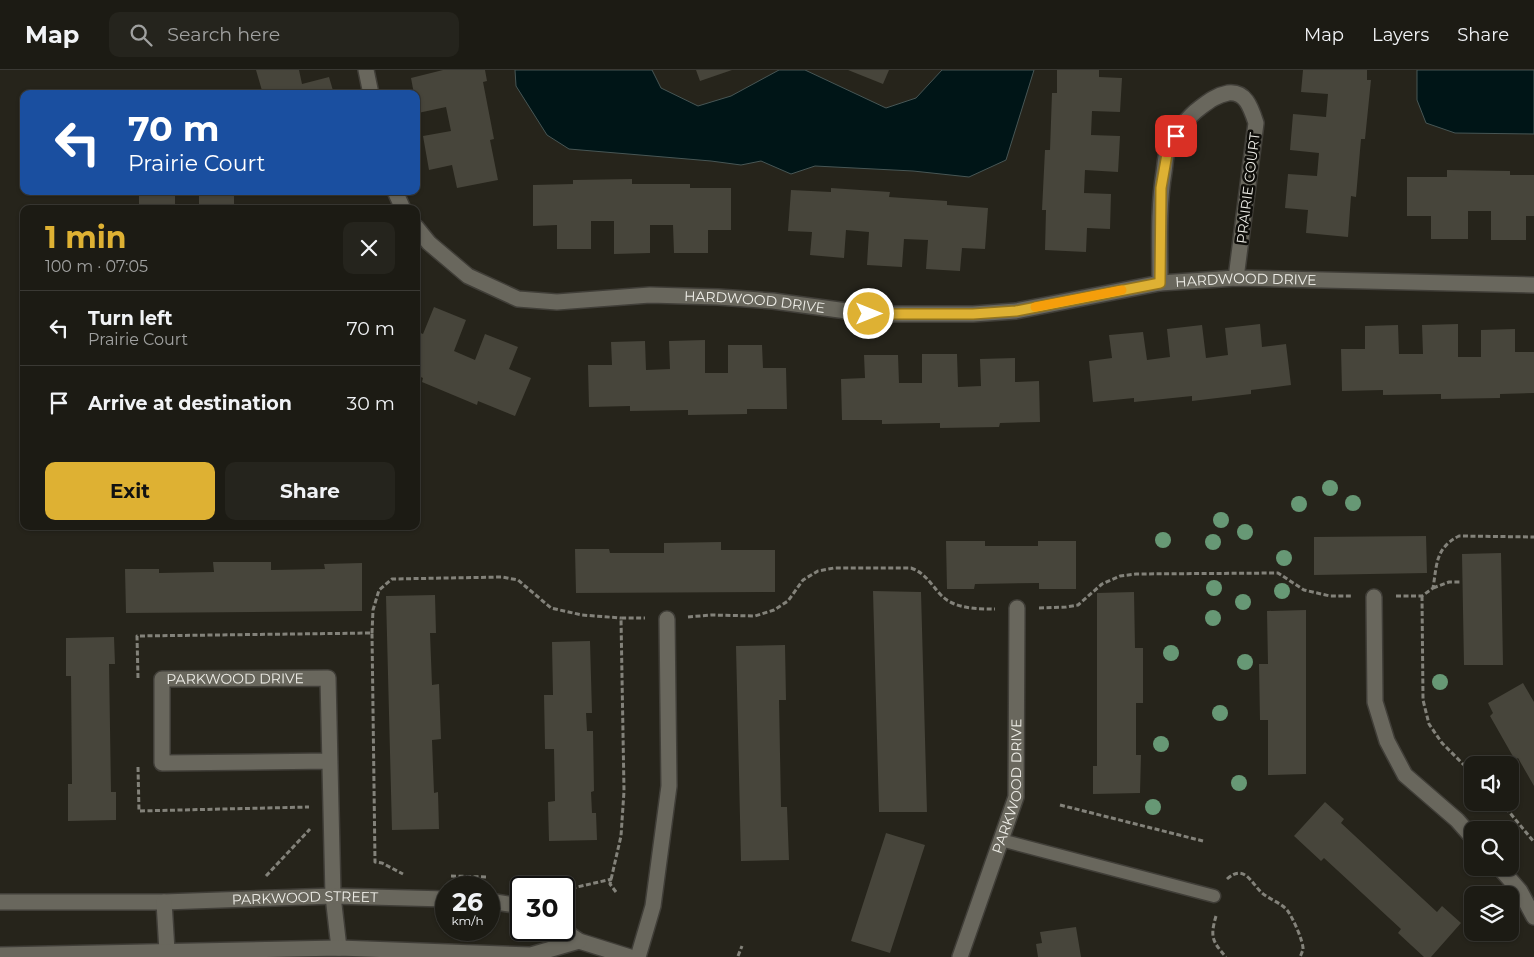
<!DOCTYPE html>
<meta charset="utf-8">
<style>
:root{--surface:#1c1b14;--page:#25241d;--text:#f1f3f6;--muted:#a0a1a0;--line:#3a3934;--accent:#deb133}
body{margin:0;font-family:Montserrat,sans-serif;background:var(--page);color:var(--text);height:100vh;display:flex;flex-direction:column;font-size:19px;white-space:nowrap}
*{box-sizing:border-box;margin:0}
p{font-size:16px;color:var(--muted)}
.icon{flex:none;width:28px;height:28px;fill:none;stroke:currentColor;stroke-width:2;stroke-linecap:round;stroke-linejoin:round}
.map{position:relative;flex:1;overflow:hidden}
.panel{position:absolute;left:20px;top:135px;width:400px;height:325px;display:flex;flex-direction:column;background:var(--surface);border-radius:10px;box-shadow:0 1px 4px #0004,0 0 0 1px var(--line)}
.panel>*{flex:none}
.hud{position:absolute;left:20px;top:20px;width:400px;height:105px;border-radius:10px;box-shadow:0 1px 4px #0004,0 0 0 1px var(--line);background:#1a4fa0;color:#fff;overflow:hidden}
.fabs{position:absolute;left:1464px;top:686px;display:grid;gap:10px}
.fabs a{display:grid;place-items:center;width:55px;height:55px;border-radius:10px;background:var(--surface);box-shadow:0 1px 4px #0004,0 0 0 1px var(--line);font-size:25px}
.speed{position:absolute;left:435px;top:806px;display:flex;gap:10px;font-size:25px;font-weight:700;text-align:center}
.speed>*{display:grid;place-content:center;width:65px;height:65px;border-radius:50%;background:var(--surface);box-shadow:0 1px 4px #0004,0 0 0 1px var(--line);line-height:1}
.speed small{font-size:12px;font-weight:400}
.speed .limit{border:2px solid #111;border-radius:8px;background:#fff;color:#111}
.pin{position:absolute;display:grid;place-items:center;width:42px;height:42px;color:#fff;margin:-21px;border-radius:10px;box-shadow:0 2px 8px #0006}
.me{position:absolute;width:55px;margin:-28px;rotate:90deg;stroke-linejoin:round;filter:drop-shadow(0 0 4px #0008)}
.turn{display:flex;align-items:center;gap:18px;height:105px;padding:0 25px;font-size:22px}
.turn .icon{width:65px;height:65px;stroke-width:2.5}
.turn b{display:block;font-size:35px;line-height:42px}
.round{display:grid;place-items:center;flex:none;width:52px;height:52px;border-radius:10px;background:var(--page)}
.head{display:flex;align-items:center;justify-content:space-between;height:85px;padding:0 25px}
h1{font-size:30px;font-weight:700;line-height:38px;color:var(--accent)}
.action{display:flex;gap:10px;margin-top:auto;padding:10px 25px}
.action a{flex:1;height:58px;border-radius:10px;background:var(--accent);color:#111;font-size:20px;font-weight:700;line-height:58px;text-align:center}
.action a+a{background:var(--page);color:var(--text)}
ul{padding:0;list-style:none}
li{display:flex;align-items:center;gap:15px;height:75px;padding:0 25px;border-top:1px solid var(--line)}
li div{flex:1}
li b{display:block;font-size:19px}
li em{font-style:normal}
header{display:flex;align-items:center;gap:30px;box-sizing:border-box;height:70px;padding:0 25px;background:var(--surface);border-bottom:1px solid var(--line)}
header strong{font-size:24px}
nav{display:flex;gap:28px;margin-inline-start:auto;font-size:18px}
.search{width:350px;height:45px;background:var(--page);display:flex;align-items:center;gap:12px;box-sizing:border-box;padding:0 18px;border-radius:10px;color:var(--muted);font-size:19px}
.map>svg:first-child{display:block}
.water{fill:#001517;stroke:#475655}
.building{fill:#47453b}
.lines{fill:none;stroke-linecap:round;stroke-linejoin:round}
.service-casing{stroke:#403e38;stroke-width:15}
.minor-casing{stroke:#403e38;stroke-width:18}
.path{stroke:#83827a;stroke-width:3;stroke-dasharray:5 2.5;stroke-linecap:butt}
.service{stroke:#69675d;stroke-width:12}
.minor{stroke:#69675d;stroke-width:15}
.tree{fill:#679875}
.route-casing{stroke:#907321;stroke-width:12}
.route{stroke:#deb133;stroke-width:9}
.slow{stroke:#f59e0b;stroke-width:9}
.labels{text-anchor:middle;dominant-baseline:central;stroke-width:5;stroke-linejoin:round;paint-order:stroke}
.street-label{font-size:14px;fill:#eeede7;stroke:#0e0d09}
</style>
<header>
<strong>Map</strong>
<div class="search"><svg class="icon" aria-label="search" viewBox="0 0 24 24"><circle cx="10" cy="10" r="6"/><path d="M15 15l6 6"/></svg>Search here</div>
<nav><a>Map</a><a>Layers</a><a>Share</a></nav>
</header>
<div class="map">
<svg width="1534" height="887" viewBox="0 0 1534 887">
<rect width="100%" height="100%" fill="#26241b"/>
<!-- water -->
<path class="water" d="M515 0H652L661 18 698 36 731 26 779 0H805L886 38 916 28 942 0H1034L1006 90 969 107 913 101 815 96 791 104 761 91 741 95 711 91 569 79 547 65 516 16Z
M1417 0H1534V64L1455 63 1426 53 1417 30Z"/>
<!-- building -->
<path class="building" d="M256 0H299L302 14 329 7 334 24H263Z
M443 0H485L487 11 483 12 494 69 490 70 498 110 457 118 452 95 429 100 423 66 451 61 446 37 418 43 416 24H414L411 8Z
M696 0H732L700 11Z
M848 0H889L883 14Z
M1057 0H1099V7L1122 8 1120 42 1092 41 1091 65 1120 66 1118 102 1085 100 1084 123 1111 124 1110 159 1087 158 1086 182 1045 180 1046 140H1042L1045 80H1050L1052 23H1057Z
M1303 0H1367V10H1371L1365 69H1361L1356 127 1351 126 1348 167 1306 163 1308 140 1285 138 1288 104 1317 106 1319 83 1290 80 1293 44 1326 47 1328 24 1301 22Z
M1447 100 1510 101V105H1534V146H1526V170H1491V141H1468V169H1431V146H1407V107H1447Z
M632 109V114H690V118H731V160H708V183H674L673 155H650V183L614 184V151H591V179H557V155L533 156V115L573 114V110Z
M831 118 890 122 889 127 947 131V135L988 138 985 179 962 178 960 201 926 199 928 170 904 169 902 197 867 195 869 162 846 160 844 188 810 185 812 162 788 161 791 120 831 122Z
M139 121H175V139H139Z
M199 121H234V139H199Z
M434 237 466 250 454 281 475 290 485 264 518 277 509 299 531 308 515 346 478 331 477 335 422 312 423 308 416 305V261L423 264Z
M1260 254 1262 277 1286 274 1291 315 1251 320V324L1192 331V326L1134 332V328L1093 332 1089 291 1112 288 1109 265 1143 262 1147 290 1170 287 1167 259 1202 255 1206 288 1228 285 1225 258Z
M1458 254V287H1481V260L1515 259V282H1534V323L1500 324V328L1441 329V324L1383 325V320L1342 321 1341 279H1365V256L1398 255 1399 284H1423L1422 255Z
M705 270V303H728V275H762L763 298H786L787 339H747V344L688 345V340L630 341V336L589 337 588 295H612L611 272 645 271 646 300 670 299 669 271Z
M922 284H957L958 317 981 316 980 289 1015 288V312L1039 311 1040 352 1000 353 999 357 940 358V353L882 354V350H842L841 309 865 308 864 285H898L899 313H922Z
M1426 466 1427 503 1314 505V467Z
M946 471H985V476H1038V471H1076V519H1039V513L975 514 974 519H947Z
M721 472V480H775V522L576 523 575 479H609L610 483H664V473Z
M1501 483 1503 595H1464L1462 484Z
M213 492H271V500L325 499 324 494 362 493V541L126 543 125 499H159V503L214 502Z
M873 521 921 522 927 742H879Z
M1134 522 1135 578H1143V633H1136V685H1141L1140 723 1093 724V696H1097V523Z
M435 525 436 563H430L432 615 439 614 441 669 432 670 434 723 438 722 439 759 392 760 386 526Z
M1306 540V704L1268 705V650H1260L1259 594H1268L1267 541Z
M114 567 115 594H109L111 722H116V750L68 751V714H72L71 606H66V568Z
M590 571 592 643H586L587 661H593L594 721 591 722 592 743H596L597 770 549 771 548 732 555 731 554 679H545L544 625H553L552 572Z
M785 575 786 630H779L781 737H787L789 790 741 791 736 576Z
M1523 613 1534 632V716L1518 688 1515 690 1490 646 1493 643 1488 633Z
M1325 732 1344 749 1341 753 1437 842 1442 836 1461 853 1431 887H1424L1398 863 1401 859 1324 788 1321 791 1294 766Z
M886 763 925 775 890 883 851 871Z
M1076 857 1081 887H1038L1036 874 1042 873 1040 862Z"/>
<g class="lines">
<defs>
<path id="service" d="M1001 770 1214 826"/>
<g id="minor">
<path d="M366 0 371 24"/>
<path d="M395 121 403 139"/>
<path id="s1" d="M416 157 429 173 468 206 518 229 557 232 650 225 718 227 773 231 869 244H973L1016 241 1160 213 1236 208 1534 215"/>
<path d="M1160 213C1160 176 1158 138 1164 102 1165 96 1165 89 1167 83 1174 66 1186 48 1201 37 1209 31 1217 25 1228 23 1246 21 1251 38 1256 53L1236 208"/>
<path d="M1374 527 1375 632 1387 671 1405 705 1457 750 1472 767"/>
<path id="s2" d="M330 691 162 693V609L328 608 333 826 339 878"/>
<path d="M1500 798 1520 821 1534 847"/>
<path d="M489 831 521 836"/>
<path id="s3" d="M0 832H164L333 826 446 829"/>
<path d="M164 832 167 881"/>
<path d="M563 860 579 871 630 887"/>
<path d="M0 885 339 878 531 885 579 871"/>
<path d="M638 887 653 836 669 716 667 549"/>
<path id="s4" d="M960 887 1016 727 1017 538"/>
</g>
</defs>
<!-- service casing -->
<use href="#service" class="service-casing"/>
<!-- minor casing -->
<use href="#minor" class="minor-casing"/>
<!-- path -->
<path class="path" d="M1433 518 1449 512H1460
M1396 526H1422L1433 518C1437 495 1435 478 1459 466L1534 467
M1422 526 1423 630 1429 654 1442 673 1472 703
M1039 538 1066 537 1078 535 1102 514 1120 506 1136 504 1278 503 1304 520 1330 526H1352
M688 547 711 545 755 546 774 540 788 531 803 510 818 501 834 498H911C925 503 930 513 940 524 953 539 977 539 995 539
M372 563 373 540 379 520 392 509 502 507 518 510 551 538 582 545 621 548
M138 608 137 566 372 563 375 792 382 793 403 804
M138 697 139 741 309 737
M1501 732 1534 772
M1060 735 1203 771
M266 806 310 759
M451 806 487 807
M1227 809C1244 794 1250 811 1261 822 1268 829 1280 832 1287 840 1292 846 1304 872 1303 880 1302 882 1301 885 1300 887
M531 814 547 818
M564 820 612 809
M616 822 610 814 621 766 624 721 621 548H645
M1216 846C1210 867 1212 871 1226 887
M738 886 742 876"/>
<!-- service -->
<use href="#service" class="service"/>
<!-- minor -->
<use href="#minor" class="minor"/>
</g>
<!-- trees -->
<g class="tree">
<circle cx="1330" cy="418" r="8"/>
<circle cx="1353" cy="433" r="8"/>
<circle cx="1299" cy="434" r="8"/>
<circle cx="1221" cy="450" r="8"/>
<circle cx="1245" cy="462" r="8"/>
<circle cx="1163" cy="470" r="8"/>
<circle cx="1213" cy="472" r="8"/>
<circle cx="1284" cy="488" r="8"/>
<circle cx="1214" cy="518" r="8"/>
<circle cx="1282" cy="521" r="8"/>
<circle cx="1243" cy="532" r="8"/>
<circle cx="1213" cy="548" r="8"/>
<circle cx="1171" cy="583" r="8"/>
<circle cx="1245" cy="592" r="8"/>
<circle cx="1440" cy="612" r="8"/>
<circle cx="1220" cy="643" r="8"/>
<circle cx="1161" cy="674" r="8"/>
<circle cx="1239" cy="713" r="8"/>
<circle cx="1153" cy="737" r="8"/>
</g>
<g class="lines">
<defs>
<path id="route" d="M869 244H973L1016 241 1160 213 1161 118 1167 84 1176 66"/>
</defs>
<!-- route casing -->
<use href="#route" class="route-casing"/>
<!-- route -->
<use href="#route" class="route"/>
<!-- slow -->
<path class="slow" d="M1035 237 1122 220"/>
</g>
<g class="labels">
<!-- street labels -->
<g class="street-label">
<text transform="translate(1248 118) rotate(-83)">PRAIRIE COURT</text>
<text stroke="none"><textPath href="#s1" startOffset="859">HARDWOOD DRIVE</textPath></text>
<text stroke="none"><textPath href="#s1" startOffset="364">HARDWOOD DRIVE</textPath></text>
<text stroke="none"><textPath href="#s2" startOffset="325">PARKWOOD DRIVE</textPath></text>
<text stroke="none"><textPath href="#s4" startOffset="179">PARKWOOD DRIVE</textPath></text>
<text stroke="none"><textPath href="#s3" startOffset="305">PARKWOOD STREET</textPath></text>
</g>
</g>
</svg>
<div class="fabs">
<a><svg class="icon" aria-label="sound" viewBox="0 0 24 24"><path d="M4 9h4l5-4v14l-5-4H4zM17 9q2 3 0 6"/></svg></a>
<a><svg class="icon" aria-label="search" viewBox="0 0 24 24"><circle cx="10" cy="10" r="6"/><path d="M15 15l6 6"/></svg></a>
<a><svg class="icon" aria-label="layers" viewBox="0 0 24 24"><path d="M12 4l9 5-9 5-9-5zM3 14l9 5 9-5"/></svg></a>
</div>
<div class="speed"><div>26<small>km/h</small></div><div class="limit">30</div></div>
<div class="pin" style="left:1176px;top:66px;background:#d93025"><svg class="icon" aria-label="arrive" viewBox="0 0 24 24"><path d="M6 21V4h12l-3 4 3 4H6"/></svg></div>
<svg class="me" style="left:869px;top:244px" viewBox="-20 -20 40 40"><circle r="17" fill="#deb133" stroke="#fff" stroke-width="3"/><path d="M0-11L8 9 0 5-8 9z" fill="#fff"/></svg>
<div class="hud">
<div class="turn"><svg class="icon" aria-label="left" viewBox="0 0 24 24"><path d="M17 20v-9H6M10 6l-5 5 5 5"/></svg><div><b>70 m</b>Prairie Court</div></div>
</div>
<section class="panel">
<div class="head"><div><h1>1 min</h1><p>100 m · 07:05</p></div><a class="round"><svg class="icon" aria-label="close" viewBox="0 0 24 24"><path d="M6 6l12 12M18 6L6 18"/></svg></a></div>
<ul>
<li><svg class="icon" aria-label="left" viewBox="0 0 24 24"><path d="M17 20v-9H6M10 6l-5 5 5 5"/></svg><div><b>Turn left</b><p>Prairie Court</p></div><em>70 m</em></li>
<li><svg class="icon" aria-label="arrive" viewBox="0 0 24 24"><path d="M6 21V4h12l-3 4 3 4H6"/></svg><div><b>Arrive at destination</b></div><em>30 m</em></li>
</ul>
<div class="action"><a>Exit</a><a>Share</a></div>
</section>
</div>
